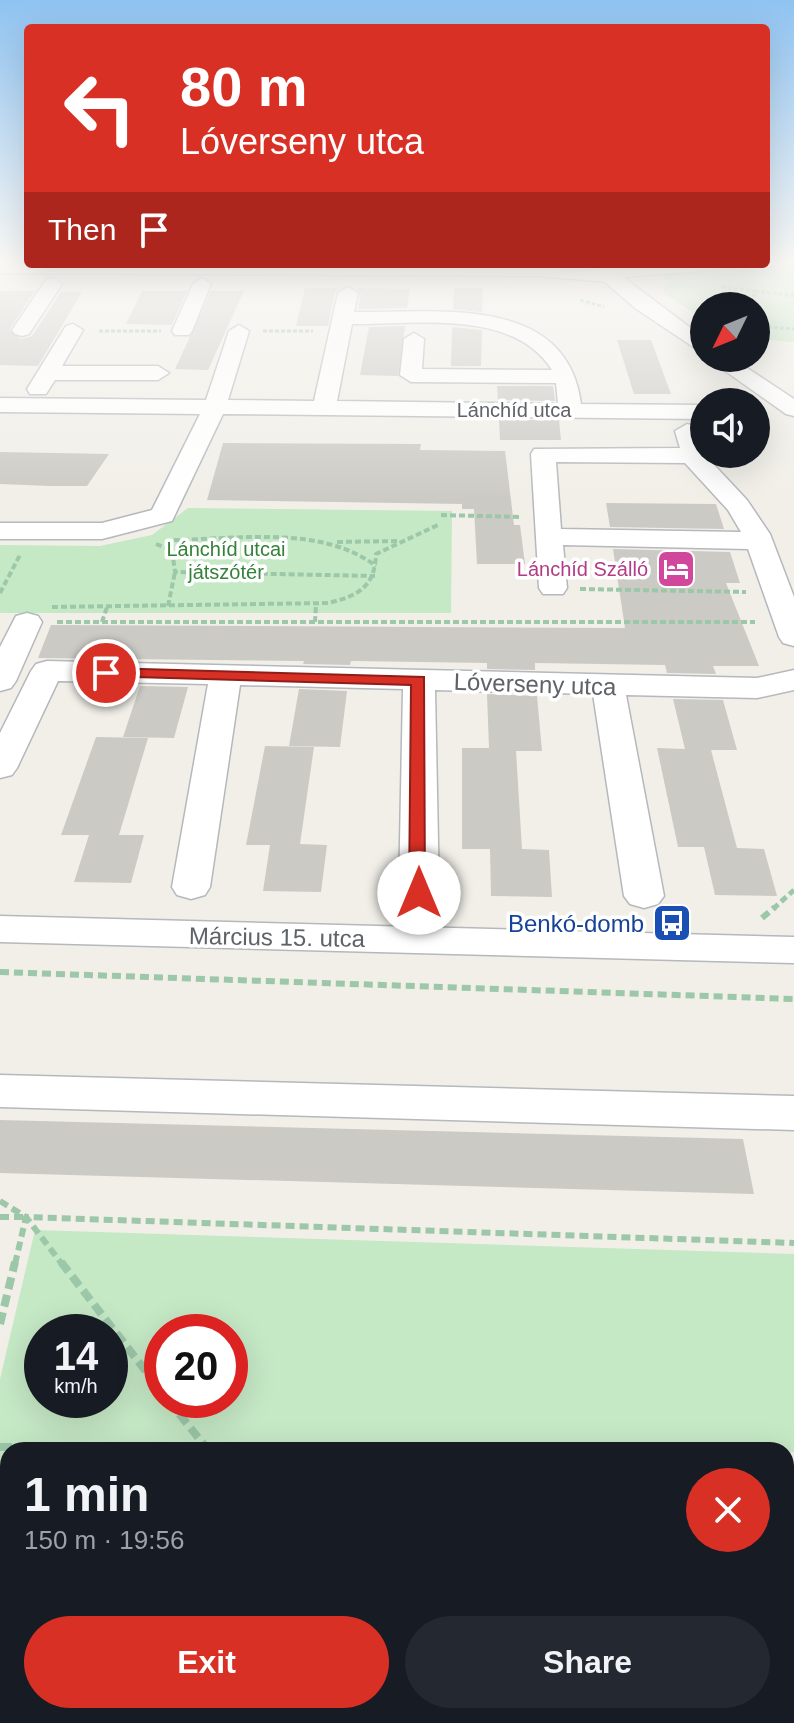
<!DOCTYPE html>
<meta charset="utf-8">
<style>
:root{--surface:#171b24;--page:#242831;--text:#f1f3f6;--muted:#9ea1a6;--accent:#d93025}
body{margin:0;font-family:Arial,sans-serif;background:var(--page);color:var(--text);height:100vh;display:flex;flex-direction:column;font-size:30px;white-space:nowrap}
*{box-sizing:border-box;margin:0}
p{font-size:26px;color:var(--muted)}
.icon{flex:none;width:44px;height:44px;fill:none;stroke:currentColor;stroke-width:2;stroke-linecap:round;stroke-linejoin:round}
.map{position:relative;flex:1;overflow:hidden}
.panel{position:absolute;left:0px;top:1442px;width:794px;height:282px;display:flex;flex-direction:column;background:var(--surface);border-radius:24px 24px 0 0;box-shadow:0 8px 32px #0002}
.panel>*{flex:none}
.hud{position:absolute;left:24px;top:24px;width:746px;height:244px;border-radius:8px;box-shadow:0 8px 32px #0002;background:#d93025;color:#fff;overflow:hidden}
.needle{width:52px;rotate:227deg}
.buttons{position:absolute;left:690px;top:292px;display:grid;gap:16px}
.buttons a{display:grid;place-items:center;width:80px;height:80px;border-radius:50%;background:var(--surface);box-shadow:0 8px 32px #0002;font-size:40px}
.speed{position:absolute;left:24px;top:1314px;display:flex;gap:16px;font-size:40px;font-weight:700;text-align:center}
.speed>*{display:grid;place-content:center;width:104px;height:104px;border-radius:50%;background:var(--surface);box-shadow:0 8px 32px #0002;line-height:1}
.speed small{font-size:20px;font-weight:400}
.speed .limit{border:12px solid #d22;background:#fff;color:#111}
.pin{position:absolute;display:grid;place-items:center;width:68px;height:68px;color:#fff;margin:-34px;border:4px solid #fff;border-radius:50%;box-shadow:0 2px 8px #0007}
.me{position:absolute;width:88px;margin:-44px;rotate:0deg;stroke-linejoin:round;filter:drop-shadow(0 0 6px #0008)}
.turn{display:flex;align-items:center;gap:28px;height:168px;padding:0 24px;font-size:36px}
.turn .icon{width:104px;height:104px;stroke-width:2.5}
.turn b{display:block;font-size:56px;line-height:68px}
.then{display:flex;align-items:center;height:76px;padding:0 24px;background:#0003;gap:16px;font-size:30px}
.round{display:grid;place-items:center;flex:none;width:84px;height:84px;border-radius:42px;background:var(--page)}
.headline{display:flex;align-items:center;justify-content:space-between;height:136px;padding:0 24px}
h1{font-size:48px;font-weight:700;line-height:60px}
.cta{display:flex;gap:16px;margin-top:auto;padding:16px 24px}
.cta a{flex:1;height:92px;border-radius:48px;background:var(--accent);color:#fff;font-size:32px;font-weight:700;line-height:92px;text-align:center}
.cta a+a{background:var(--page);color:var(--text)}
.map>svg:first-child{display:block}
.green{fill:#c5e8c5;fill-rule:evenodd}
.building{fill:#cccac5}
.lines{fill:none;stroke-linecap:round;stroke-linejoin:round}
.minor-casing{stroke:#b5b8bc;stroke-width:3}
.path-far4{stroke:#9cc7a9;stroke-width:3;stroke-dasharray:4 2;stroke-linecap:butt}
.path-far3{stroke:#9cc7a9;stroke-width:4;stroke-dasharray:6 3;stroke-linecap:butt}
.path-far2{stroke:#9cc7a9;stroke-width:5;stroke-dasharray:7 4;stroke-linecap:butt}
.path-far1{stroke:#9cc7a9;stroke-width:6;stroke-dasharray:9 5;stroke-linecap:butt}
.path{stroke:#9cc7a9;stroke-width:8;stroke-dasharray:12 6;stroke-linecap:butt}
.minor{fill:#fff;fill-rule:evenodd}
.route{fill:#d93025;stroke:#8d1f18;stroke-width:2}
.labels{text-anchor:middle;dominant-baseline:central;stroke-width:7;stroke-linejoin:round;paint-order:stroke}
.far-street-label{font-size:20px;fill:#5f6368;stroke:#fff}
.far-park-label{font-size:20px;fill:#348238;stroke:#fff}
.far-hotel-label{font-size:20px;fill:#b23c85;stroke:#fff;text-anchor:end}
.street-label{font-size:24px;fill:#5f6368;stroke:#fff}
.transit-label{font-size:24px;fill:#164399;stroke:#fff;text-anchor:end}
</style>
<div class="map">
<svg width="794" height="1723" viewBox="0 0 794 1723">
<rect width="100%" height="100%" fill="#f1efe8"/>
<!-- green -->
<path class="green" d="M794 260V342L756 339V306H704V320L665 294 663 286 668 281 646 264H766Z
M188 508 452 511 451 613H0V545L100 546 152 535Z
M35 1230 794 1254V1452L304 1442 303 1450H8V1632L0 1631V1379ZM42 1332H110V1400H42ZM162 1332H230V1400H162Z"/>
<!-- building -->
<path class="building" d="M305 288H340L335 292 328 326H296Z
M356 288 410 289 407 308 358 309 361 294Z
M454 288H483L482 312 453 309Z
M0 291H35L9 330 21 339 32 336 61 292H82L38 366 0 365Z
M142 291H187L172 325 126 324Z
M211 291H244L208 370 175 369Z
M405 326 398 376 360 375 369 327Z
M452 327 482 330 481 366H451Z
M617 340H651L671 394H634Z
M497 386H553L555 401 498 400Z
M499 420H559L561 440H500Z
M223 443 421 444 420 450 505 451 514 525H520L525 564H477L474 509H462V504L207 500Z
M0 452 109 454 87 486H51L0 484Z
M606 503 716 504 724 529 610 527Z
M613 549 730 552 740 583H726L759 666H713L716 674 667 673 665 665 535 663V670L487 669V663L351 661 350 665 303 664 304 661 38 658 51 625 625 628Z
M140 686 188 687 174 738 123 737Z
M299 689 347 691 340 747 289 746Z
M487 694 537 696 542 751H516L522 849 549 850 552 897 491 896 490 849H462V748H489Z
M673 699 723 700 737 750H711L737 848 764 849 777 896 715 895 704 847H678L657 748 685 749Z
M96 737 148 738 119 835H144L131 883 74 882 89 835H61Z
M265 746 314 747 300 844 327 845 321 892 263 891 270 845H246Z
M0 1120 743 1139 754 1194 0 1173Z"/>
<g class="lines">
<defs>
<path id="minor" d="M766 260H794V265L766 267 758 264H766Z
M0 261 549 264C576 280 604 265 629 264 659 262 696 260 724 265L715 270 623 277 704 338V354L635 308 605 282 542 276 0 273Z
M53 278 62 284 29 334 22 336 15 334 12 330 46 280Z
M202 278 211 284 192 331 189 335H175L172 331 193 284Z
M348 287 358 293 354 312C436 313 567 293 581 404L704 405V419L223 414 172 521 102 539H0V523H102L152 510 200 414 0 412V398L206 400 229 331 239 325 249 331 228 400 314 401 338 293ZM352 324C415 325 513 308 552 370L422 369 424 339 414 333 404 339 400 375 411 382 556 383 558 404 337 401Z
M73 324 83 330 62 366H158L169 373 158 380H55L46 394H30L27 389 66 326Z
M707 358H732L794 399V416L786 414Z
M687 424 695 426 704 454 747 500 770 534 794 597V646L783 643 779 637 748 549 563 545 567 588 563 594H543L539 588 531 454 534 449 680 448 675 431ZM556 462 685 463 728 510 741 532 561 529Z
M27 613 38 616 42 622 16 681 11 688 0 691V647L16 616Z
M47 661 757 678 794 670V690L757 698 626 695 664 896 658 904 644 908 630 904 624 896 593 694 435 690 439 893 433 901 419 905 405 901 399 893 403 689 240 685 210 887 205 895 191 899 177 895 172 887 208 684 58 681 17 768 12 775 0 778V733L31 671 36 664Z
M0 916 794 937V963L0 942Z
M0 1075 794 1096V1130L0 1107Z
M0 1620H8V1684H0Z
M786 1647H794V1713H786Z"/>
</defs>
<!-- minor casing -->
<use href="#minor" class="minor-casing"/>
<!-- path-far4 -->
<path class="path-far4" d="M722 287 755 291V295L731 306
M755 291 794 296
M580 300 604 307
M756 326 794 329
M99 331H161
M263 331H313"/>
<!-- path-far3 -->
<path class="path-far3" d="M441 515 520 517
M174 540C238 539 322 525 376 566
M337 542 399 541
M156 544 172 550 175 572 375 576
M580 589 746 592
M0 593 20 555
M168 606 175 572
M52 607 328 603C358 596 375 587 376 554L440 524
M57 622H755
M102 622 107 607
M315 622 316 605"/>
<!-- path-far2 -->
<path class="path-far2" d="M773 909 794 890"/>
<!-- path-far1 -->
<path class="path-far1" d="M762 918 775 907
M0 972 794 999
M0 1201 26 1217 62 1264
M0 1217H25
M15 1264 26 1217 794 1243"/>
<!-- path -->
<path class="path" d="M61 1262 162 1392
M0 1324 15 1262
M168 1400 205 1446
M0 1447 290 1450
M786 1468H794
M396 1716 399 1723"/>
<!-- minor -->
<use href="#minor" class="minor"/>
</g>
<!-- sky -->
<linearGradient id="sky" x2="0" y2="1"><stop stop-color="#8fc3f1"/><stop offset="0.52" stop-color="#f9f8f5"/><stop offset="1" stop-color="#f9f8f5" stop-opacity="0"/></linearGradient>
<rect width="794" height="501" fill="url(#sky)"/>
<!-- route -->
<path class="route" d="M106 668 424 677 425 897H412L409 893 411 685 101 676V669Z"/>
<!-- icons -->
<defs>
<symbol id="hotel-square" viewBox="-11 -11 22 22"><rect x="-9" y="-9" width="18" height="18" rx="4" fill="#d1479c" stroke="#fff"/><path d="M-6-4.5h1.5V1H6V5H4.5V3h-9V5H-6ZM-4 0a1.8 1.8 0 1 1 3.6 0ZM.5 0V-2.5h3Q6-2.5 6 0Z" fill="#fff"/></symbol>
<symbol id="bus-square" viewBox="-11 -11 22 22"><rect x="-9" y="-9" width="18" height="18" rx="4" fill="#1a4fb4" stroke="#fff"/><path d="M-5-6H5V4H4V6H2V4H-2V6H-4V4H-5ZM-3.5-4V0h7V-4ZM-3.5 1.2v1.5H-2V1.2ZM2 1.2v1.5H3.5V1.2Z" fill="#fff"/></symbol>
</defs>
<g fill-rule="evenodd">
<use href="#hotel-square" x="654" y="547" width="44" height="44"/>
<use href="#bus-square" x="650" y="901" width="44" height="44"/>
</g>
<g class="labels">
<!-- far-street labels -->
<g class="far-street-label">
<text x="514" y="410">Lánchíd utca</text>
</g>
<!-- far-park labels -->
<g class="far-park-label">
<text x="226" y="549">Lánchíd utcai<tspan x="226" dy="23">játszótér</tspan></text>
</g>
<!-- far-hotel labels -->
<g class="far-hotel-label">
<text x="648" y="569">Lánchíd Szálló</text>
</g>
<!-- street labels -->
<g class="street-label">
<text transform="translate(535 684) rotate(2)">Lóverseny utca</text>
<text transform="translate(277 937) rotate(1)">Március 15. utca</text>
</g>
<!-- transit labels -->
<g class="transit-label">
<text x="644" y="923">Benkó-domb</text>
</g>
</g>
</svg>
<div class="buttons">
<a><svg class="needle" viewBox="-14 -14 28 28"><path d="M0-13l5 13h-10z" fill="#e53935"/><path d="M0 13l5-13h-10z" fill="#9ea1a6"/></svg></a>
<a><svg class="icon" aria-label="sound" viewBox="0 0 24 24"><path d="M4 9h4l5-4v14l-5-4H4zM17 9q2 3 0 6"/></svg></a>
</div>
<div class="speed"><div>14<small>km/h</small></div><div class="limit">20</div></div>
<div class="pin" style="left:106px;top:673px;background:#d93025"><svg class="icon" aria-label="arrive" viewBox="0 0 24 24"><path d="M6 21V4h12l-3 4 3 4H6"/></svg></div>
<svg class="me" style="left:419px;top:893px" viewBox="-20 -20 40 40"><circle r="19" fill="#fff"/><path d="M0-13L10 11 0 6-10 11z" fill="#d93025"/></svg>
<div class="hud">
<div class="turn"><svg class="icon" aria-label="left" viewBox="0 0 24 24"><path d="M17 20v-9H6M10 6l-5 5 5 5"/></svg><div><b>80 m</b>Lóverseny utca</div></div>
<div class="then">Then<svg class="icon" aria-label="arrive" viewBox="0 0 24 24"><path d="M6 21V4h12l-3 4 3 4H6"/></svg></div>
</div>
<section class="panel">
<div class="headline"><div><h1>1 min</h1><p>150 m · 19:56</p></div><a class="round" style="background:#d93025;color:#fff"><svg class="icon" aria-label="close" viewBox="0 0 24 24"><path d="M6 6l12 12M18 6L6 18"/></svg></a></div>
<div class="cta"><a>Exit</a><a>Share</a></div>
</section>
</div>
